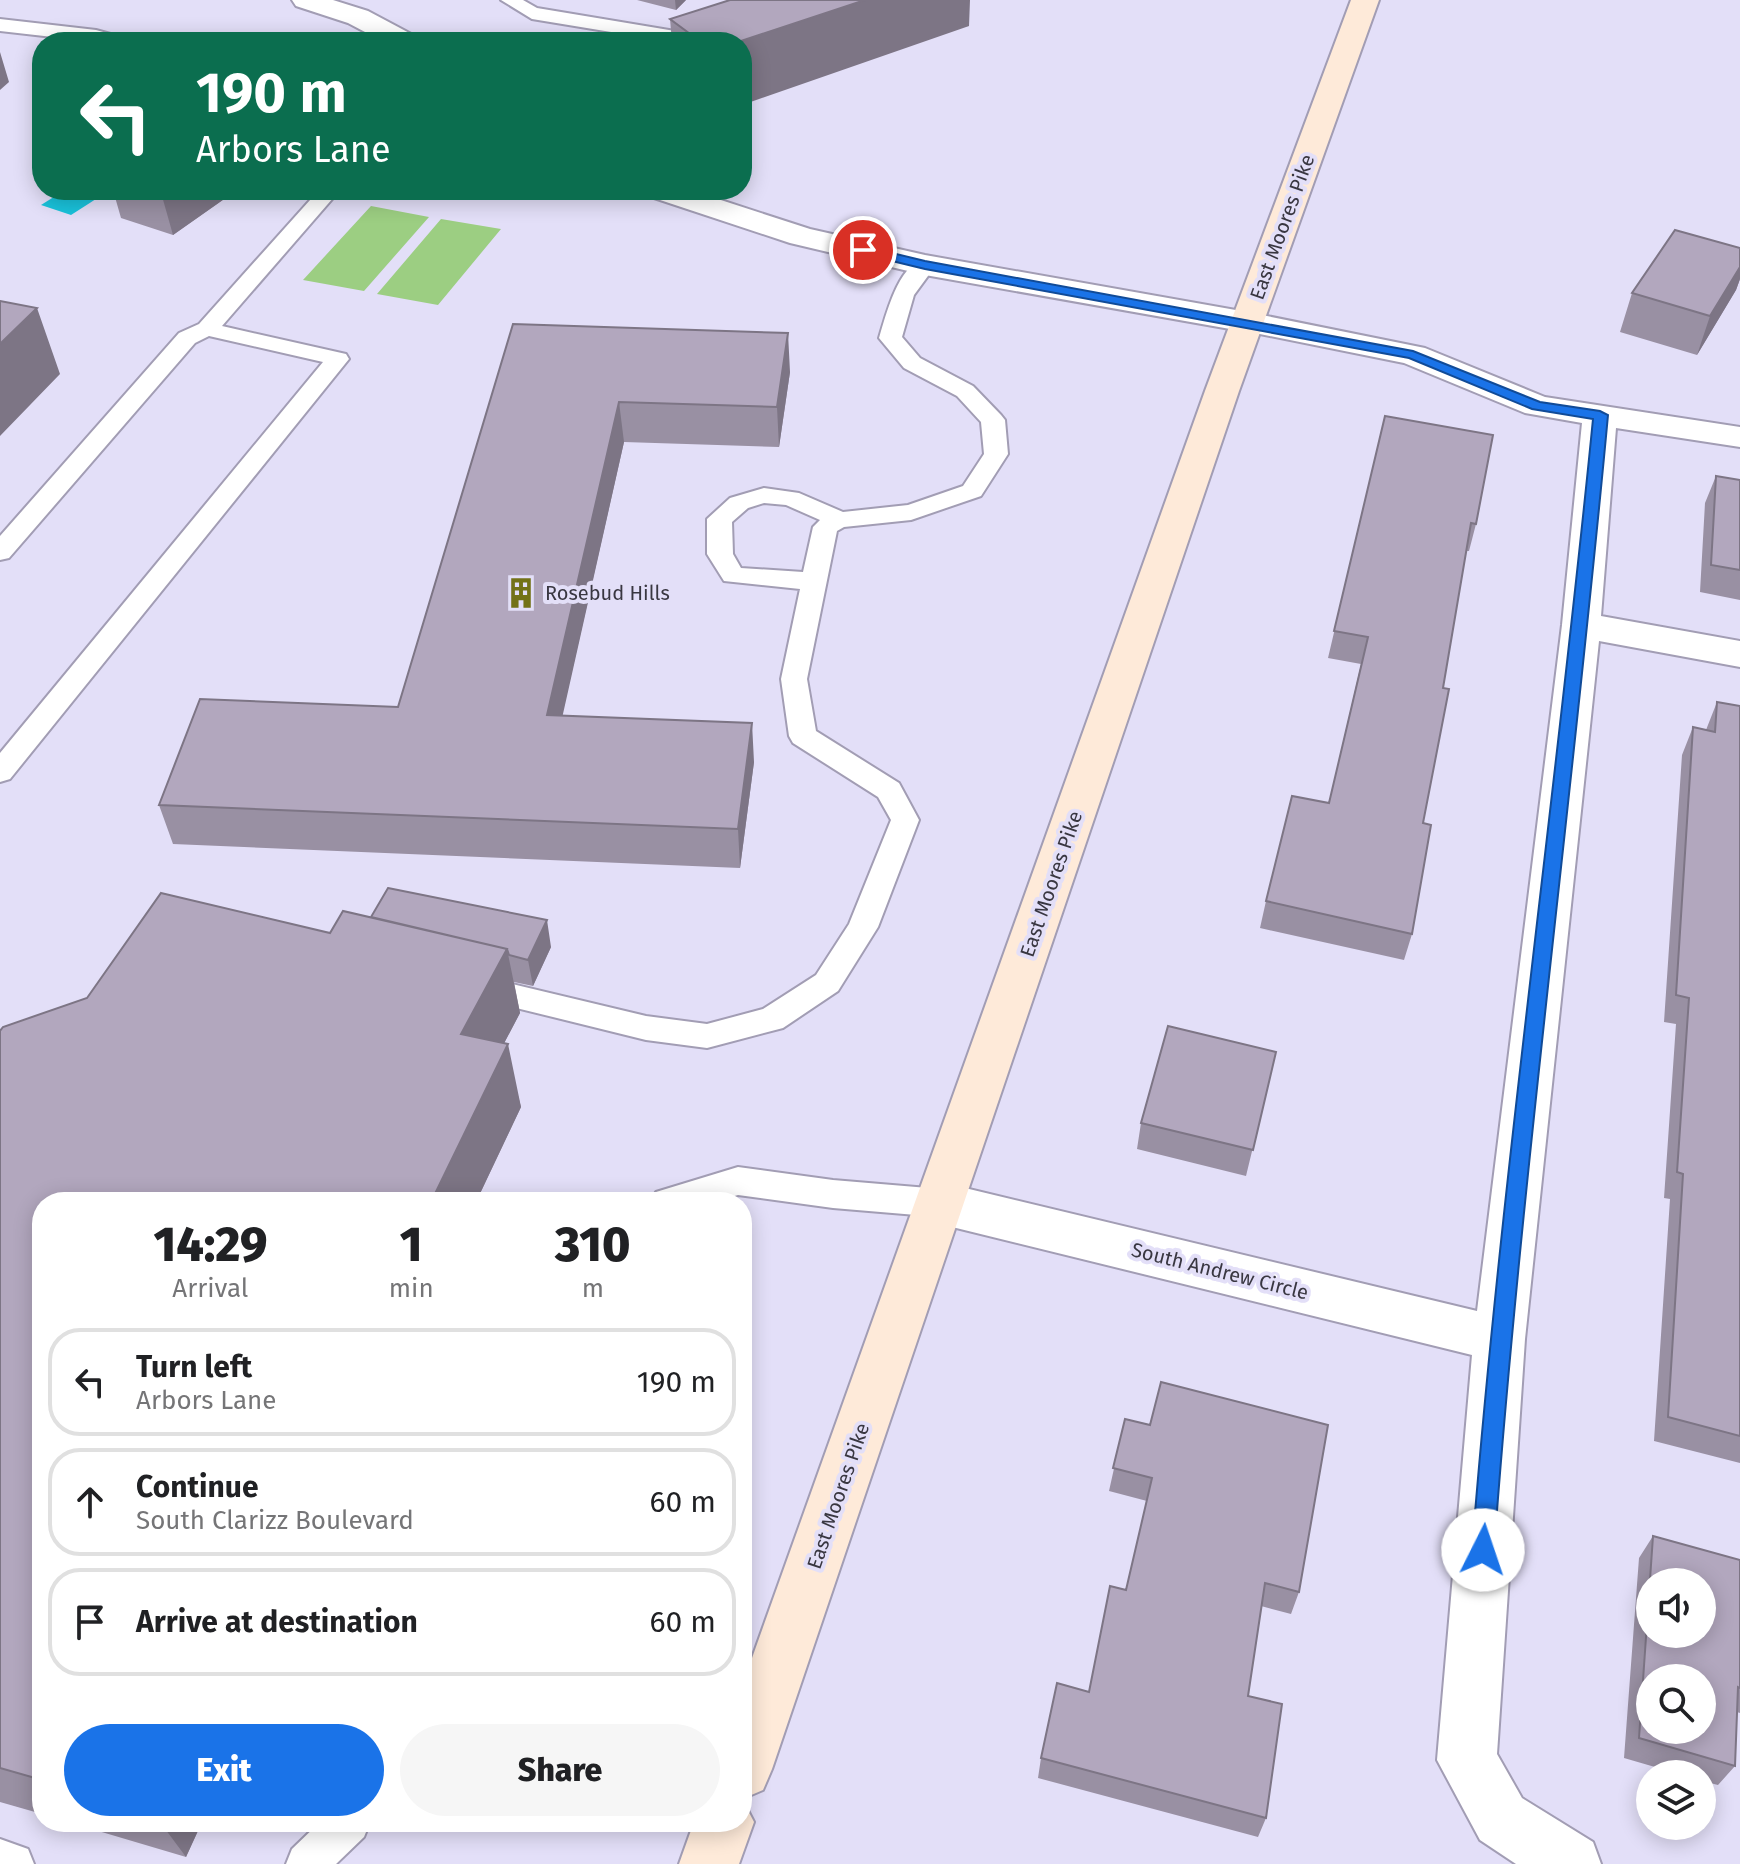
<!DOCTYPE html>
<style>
:root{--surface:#fff;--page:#f6f6f6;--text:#202124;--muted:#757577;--line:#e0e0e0;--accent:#1a73e8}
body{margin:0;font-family:"Fira Sans",sans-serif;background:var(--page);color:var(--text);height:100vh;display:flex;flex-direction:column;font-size:30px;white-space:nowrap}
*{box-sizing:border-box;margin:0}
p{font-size:26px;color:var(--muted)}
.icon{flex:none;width:44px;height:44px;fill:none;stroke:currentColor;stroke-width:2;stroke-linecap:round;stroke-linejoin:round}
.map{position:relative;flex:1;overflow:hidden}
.drawer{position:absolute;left:32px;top:1192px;width:720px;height:640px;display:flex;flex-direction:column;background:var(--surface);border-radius:32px;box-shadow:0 4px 20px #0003}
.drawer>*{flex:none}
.hud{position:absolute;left:32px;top:32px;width:720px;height:168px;border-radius:32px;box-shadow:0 4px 20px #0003;background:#0b6e4f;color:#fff;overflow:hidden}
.tools{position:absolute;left:1636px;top:1568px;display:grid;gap:16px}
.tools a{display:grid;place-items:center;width:80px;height:80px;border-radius:50%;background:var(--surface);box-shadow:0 4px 20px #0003;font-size:40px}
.pin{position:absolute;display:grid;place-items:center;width:68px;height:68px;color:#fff;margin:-34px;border:4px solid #fff;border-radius:50%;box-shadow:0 2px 8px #0007}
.me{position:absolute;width:88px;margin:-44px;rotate:4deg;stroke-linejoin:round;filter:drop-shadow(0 0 6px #0008)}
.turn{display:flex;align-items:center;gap:28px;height:168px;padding:0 32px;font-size:36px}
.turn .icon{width:104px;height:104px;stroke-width:2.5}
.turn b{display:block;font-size:56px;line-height:68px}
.eta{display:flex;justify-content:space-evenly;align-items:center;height:136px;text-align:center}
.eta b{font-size:48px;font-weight:800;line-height:56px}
.button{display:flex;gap:16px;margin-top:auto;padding:16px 32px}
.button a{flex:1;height:92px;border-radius:48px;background:var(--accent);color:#fff;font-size:32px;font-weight:800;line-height:92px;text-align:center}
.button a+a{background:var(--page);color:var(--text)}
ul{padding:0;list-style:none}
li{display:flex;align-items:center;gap:24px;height:108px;margin:0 16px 12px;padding:0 16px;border:4px solid var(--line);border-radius:32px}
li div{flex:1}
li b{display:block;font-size:30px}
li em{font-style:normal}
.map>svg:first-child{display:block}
.green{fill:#9cce82}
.water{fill:#1ac3dc}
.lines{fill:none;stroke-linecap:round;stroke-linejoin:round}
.service-casing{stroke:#a29db4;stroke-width:4}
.minor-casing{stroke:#a29db4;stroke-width:4}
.tertiary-casing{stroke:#a29db4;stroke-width:4}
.secondary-casing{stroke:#a29db4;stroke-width:4}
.service{fill:#fff;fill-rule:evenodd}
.minor{fill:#fff;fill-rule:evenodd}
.tertiary{fill:#fff;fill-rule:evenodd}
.secondary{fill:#feead9;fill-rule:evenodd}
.wall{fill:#9990a3}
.shaded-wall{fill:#7d7585}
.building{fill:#b2a7be;stroke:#7d7585;stroke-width:2;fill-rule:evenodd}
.route{fill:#1a73e8;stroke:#114b97;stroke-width:2}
.labels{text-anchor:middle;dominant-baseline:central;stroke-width:8;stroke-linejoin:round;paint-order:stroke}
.street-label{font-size:20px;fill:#393741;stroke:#e3dff8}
.poi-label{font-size:20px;fill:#393741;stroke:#e3dff8;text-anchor:start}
</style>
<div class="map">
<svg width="1740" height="1864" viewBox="0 0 1740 1864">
<rect width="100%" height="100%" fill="#e3dff8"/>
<!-- green -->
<path class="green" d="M371 206 429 217 364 291 303 280Z
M441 219 501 229 438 305 377 294Z"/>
<!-- water -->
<path class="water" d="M65 190H110L71 215 41 205Z"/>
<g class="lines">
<defs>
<path id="service" d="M501 0H523L537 8 681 32 710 23 719 29 717 33 689 42H672L532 19Z
M0 19 96 30 125 38 127 42H97L0 31Z
M319 190H340L222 326 346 354 349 359 10 779 0 782V753L323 362 209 336 195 343 9 558 0 560V536L179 333 199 324Z
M925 258 936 265 914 295 902 337 920 358 973 386 1001 415 1005 420 1008 454 981 496 911 520 844 527 837 531 807 679 816 731 899 783 919 820 878 927 838 991 783 1028 707 1048 646 1040 468 996 464 988 468 980 479 976 646 1016 707 1024 763 1009 816 975 849 924 891 820 878 797 793 743 789 736 781 679 800 589 724 581 707 554V519L730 498 764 488 799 493 843 512 908 505 963 486 984 454 981 422 957 396 904 368 879 338C886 315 898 265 925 258ZM764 503 786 505 820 520 813 527 803 572 741 568 733 554 732 522 748 508Z
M738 1167 833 1180 940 1189 952 1193 957 1203 952 1213 940 1217 833 1208 738 1195 714 1202H651L656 1192Z
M320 1822H370L364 1837 336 1864H286L292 1849Z
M0 1839 28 1849 34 1864H0Z"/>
<path id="minor" d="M1247 312 1425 348 1545 397 1740 427V447L1616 428 1601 616 1740 641V667L1599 641 1525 1339 1497 1754 1522 1798 1593 1842 1601 1864H1516L1480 1840 1437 1760 1472 1355 940 1224 923 1218 916 1203 923 1188 940 1182 1477 1311 1562 625 1582 423 1525 413 1404 363 1235 329 1231 322 1235 315Z"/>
<path id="tertiary" d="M292 0H333L368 11 415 36 419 42H384L348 23 296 6Z
M644 190H690L810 229 925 255 1247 312 1259 315 1263 322 1259 329 1247 332 925 275 790 243 648 196Z"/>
<path id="secondary" d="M1351 0H1379L1239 391 772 1769 763 1790 742 1799V1686L1205 391Z
M742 1799 754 1822 739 1864H679L694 1822H742Z"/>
</defs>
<!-- service casing -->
<use href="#service" class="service-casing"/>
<!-- minor casing -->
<use href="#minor" class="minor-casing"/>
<!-- tertiary casing -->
<use href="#tertiary" class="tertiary-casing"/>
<!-- secondary casing -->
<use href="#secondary" class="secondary-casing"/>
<!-- service -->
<use href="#service" class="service"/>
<!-- minor -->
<use href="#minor" class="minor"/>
<!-- tertiary -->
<use href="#tertiary" class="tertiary"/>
<!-- secondary -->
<use href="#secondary" class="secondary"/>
</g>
<!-- wall -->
<path class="wall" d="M637 0H686L676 10Z
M670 19 969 26 742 42H672Z
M113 190H237L173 235 121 218Z
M1740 248V279L1736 290 1697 355 1620 332 1632 293Z
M513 324 790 372 779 447 624 442 562 715 754 762 740 868 173 844 159 805 398 707Z
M1385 416 1476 524 1469 551H1466L1443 688 1423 823 1412 934 1404 960 1260 928 1266 901 1329 803 1361 664 1328 658Z
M1716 476 1740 480V600L1700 592 1705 503Z
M1717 702 1740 706V1463L1654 1441 1670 1199 1664 1198 1676 1024 1664 1022 1682 755 1693 727 1706 730Z
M371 917 551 947 533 986 514 982 520 1013 504 1043 521 1107 476 1202H42V1814L0 1802V1031L87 998 330 933Z
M1276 1052 1246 1176 1137 1149 1141 1123Z
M1125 1419 1299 1592 1291 1614 1261 1606 1248 1696 1266 1818 1258 1837 1038 1778 1041 1758 1089 1692 1126 1590 1147 1501 1109 1491Z
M1653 1536 1740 1560V1713L1737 1712 1735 1766 1718 1785 1702 1781V1774H1679L1624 1758 1639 1558Z
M68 1822H202L186 1857Z"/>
<!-- shaded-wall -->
<path class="shaded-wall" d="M675 0H686L676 10Z
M865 0H970L969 26 742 105V42H738Z
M0 52 9 82 0 90Z
M172 190H237L173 235 162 196Z
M1740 267V279L1736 290 1697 355 1710 316Z
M37 308 60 374 0 436V344Z
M788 333 790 372 779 447 777 407Z
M619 402 624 442 554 754 547 715Z
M752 723 754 762 740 868 738 829Z
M547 920 551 947 533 986 528 960Z
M507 949 520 1013 476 1097 461 1034Z
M508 1044 521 1107 476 1202H431Z
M160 1822H202L186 1857Z"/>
<!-- building -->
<path class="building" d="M730 0H865L738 42H701L670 19Z
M142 190H172L162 196Z
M1675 230 1740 248V267L1710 316 1632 293Z
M0 301 37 308 0 344Z
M513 324 788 333 777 407 619 402 547 715 752 723 738 829 159 805 200 699 398 707Z
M1385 416 1493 435 1476 524 1471 523 1443 688 1449 689 1423 823 1431 825 1412 934 1266 901 1292 796 1329 803 1368 637 1334 631Z
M1716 476 1740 480V570L1711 565Z
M1717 702 1740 706V1436L1668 1417 1683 1174 1677 1172 1689 998 1676 995 1693 727 1715 732Z
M388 888 547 920 528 960 509 955 507 949 371 917Z
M161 893 330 933 343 911 507 949 461 1034 508 1044 431 1202H42V1780L0 1768V1031L3 1027 87 998Z
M1168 1026 1276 1052 1253 1150 1141 1123Z
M1161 1382 1328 1425 1299 1592 1265 1583 1248 1696 1282 1704 1266 1818 1041 1758 1057 1683 1089 1692 1110 1586 1126 1590 1152 1478 1113 1468 1125 1419 1150 1425Z
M1653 1536 1740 1560V1688L1738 1687 1735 1766 1639 1738ZM1650 1582H1702V1634H1650ZM1650 1678H1702V1730H1650Z"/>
<!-- route -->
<path class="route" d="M863 246 925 261 1413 351 1540 402 1600 411 1608 415C1573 794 1522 1171 1494 1550L1491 1557 1483 1560 1475 1557 1472 1550C1502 1172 1556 796 1593 419L1532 409 1409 358 925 269 859 253 857 250Z"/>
<!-- icons -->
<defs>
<symbol id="building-bare" viewBox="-9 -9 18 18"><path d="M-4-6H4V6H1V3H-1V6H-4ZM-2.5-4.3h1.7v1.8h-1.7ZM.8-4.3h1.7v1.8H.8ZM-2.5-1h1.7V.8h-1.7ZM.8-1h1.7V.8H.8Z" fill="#737217" stroke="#e3dff8" stroke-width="2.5" paint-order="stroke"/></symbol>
</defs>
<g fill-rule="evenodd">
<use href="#building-bare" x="499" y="571" width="44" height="44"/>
</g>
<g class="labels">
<!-- street labels -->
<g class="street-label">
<text transform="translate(1282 227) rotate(-70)">East Moores Pike</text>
<text transform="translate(1051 884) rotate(-71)">East Moores Pike</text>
<text transform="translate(1220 1271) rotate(14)">South Andrew Circle</text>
<text transform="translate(838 1496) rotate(-71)">East Moores Pike</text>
</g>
<!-- poi labels -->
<g class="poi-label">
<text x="545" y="593">Rosebud Hills</text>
</g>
</g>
</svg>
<div class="tools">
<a><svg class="icon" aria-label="sound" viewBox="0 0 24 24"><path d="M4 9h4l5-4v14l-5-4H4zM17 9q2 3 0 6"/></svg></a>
<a><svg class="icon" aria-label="search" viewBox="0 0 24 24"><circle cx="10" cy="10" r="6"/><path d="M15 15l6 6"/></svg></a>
<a><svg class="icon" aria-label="layers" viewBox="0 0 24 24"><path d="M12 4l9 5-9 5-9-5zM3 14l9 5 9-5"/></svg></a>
</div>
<div class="pin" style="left:863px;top:250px;background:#d93025"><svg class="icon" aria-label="arrive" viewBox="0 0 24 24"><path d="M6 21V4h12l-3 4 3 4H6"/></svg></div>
<svg class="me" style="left:1483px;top:1550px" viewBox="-20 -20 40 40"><circle r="19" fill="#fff"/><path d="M0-13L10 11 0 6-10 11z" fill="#1a73e8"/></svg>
<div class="hud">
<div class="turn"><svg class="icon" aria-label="left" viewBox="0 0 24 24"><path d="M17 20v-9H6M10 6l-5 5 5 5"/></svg><div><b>190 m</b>Arbors Lane</div></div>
</div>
<section class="drawer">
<div class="eta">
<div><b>14:29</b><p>Arrival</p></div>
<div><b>1</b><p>min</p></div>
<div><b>310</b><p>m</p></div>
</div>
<ul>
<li><svg class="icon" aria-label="left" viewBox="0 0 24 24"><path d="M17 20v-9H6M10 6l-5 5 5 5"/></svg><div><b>Turn left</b><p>Arbors Lane</p></div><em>190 m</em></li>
<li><svg class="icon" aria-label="ahead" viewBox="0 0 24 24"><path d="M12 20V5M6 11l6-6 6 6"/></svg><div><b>Continue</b><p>South Clarizz Boulevard</p></div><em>60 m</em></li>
<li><svg class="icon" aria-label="arrive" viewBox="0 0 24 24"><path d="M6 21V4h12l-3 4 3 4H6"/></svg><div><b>Arrive at destination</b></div><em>60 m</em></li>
</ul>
<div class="button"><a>Exit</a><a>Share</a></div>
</section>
</div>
